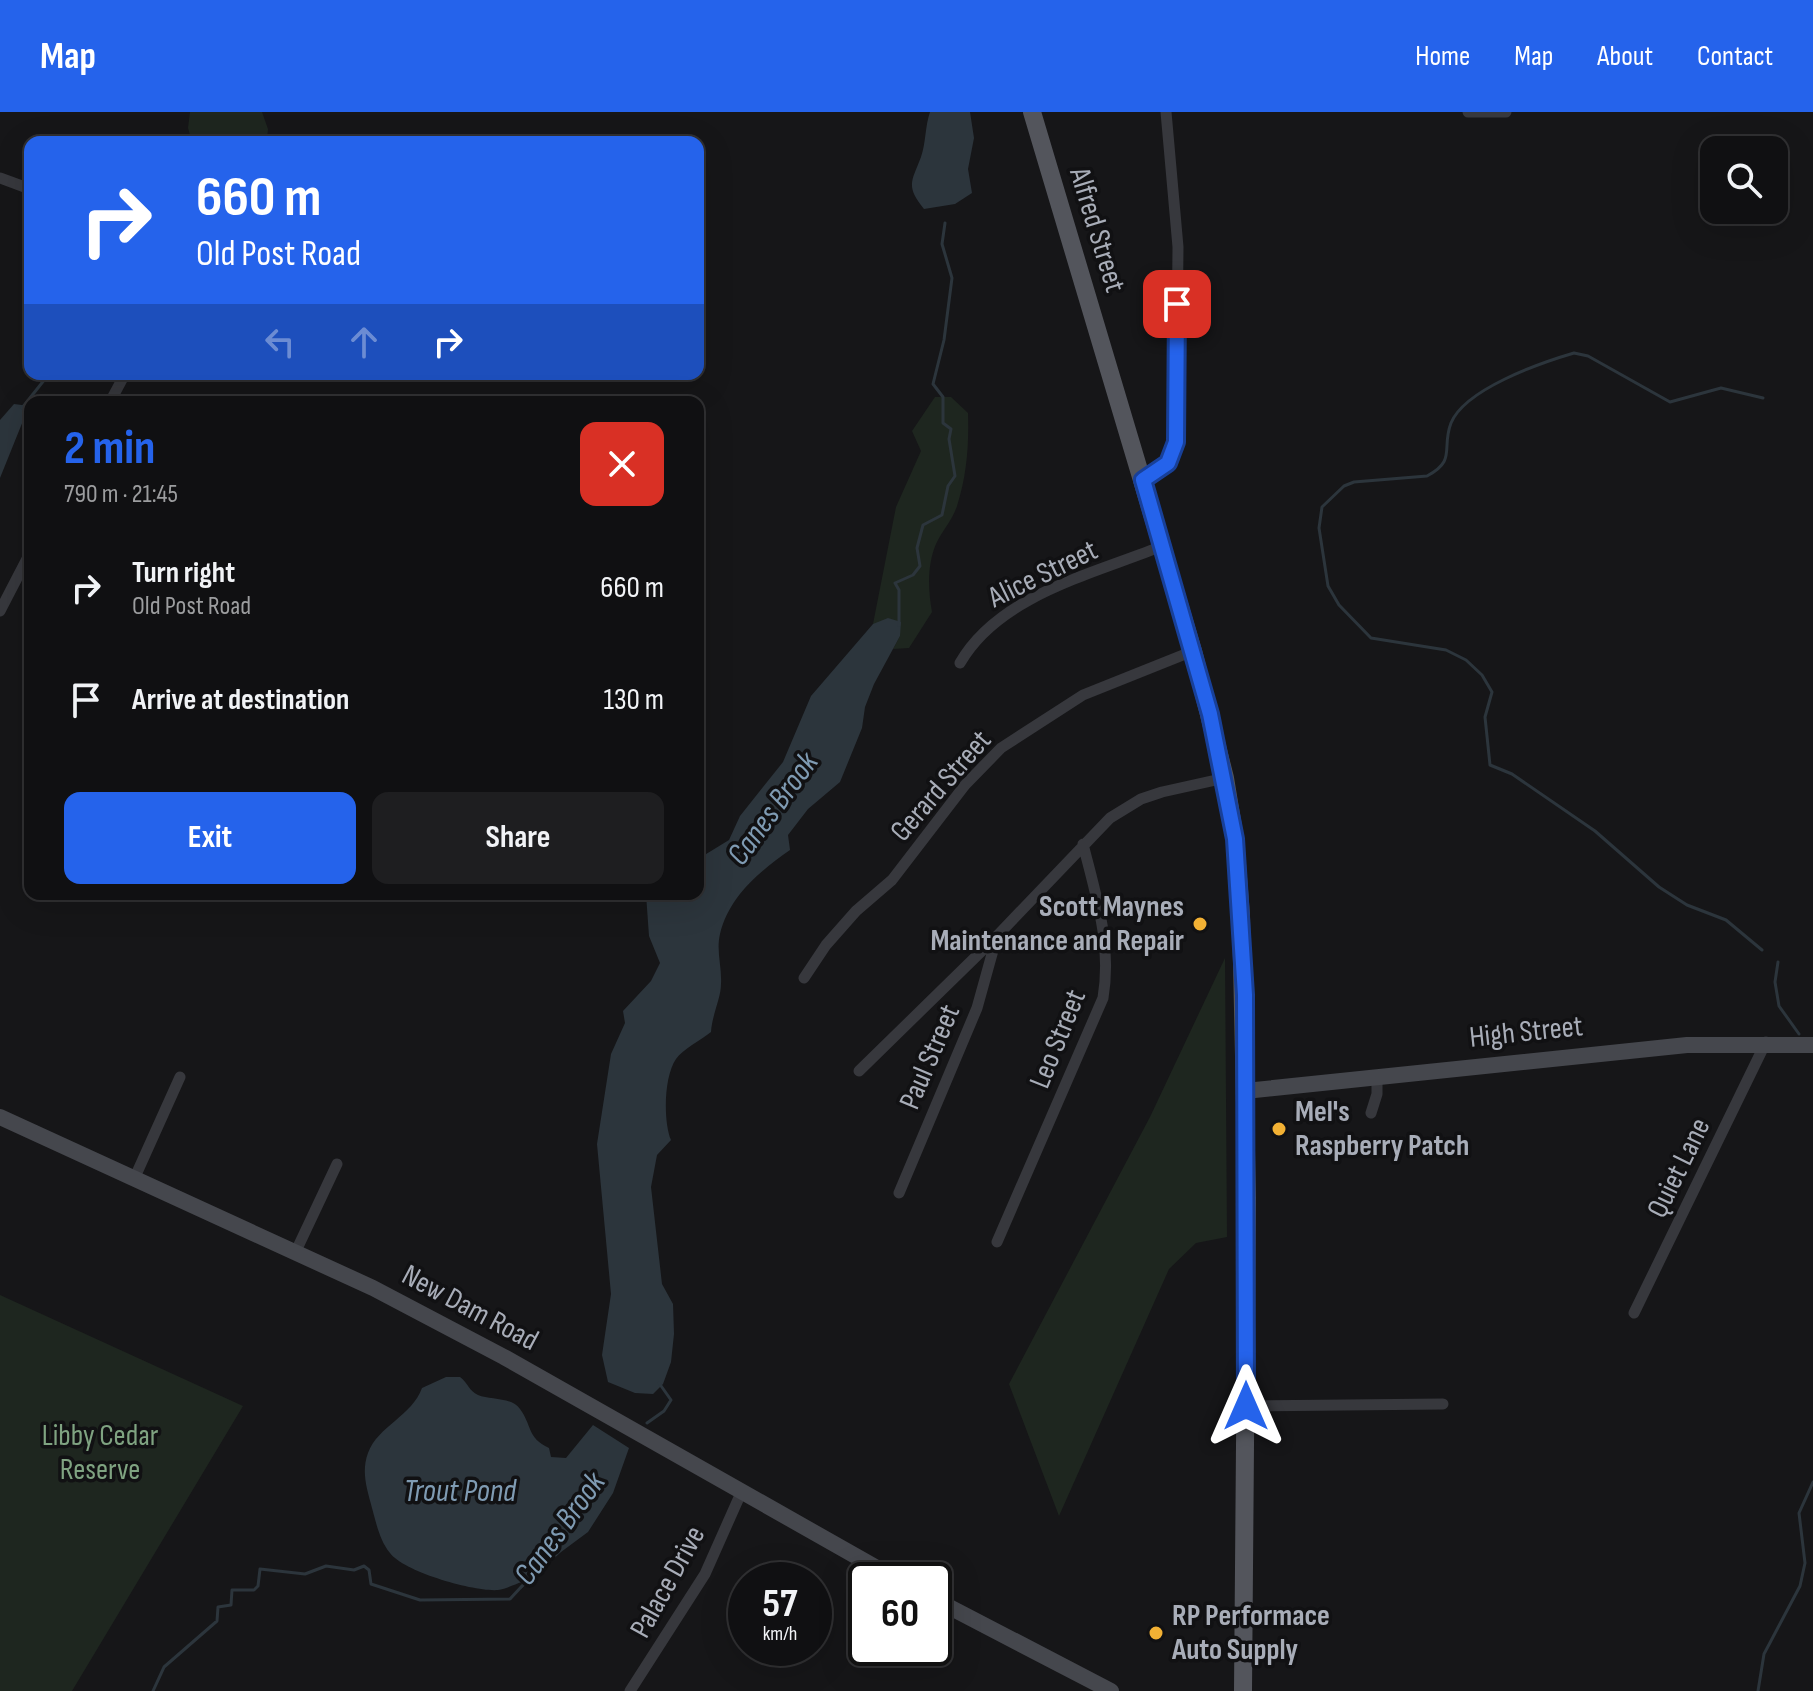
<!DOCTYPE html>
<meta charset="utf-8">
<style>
:root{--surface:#101012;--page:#1e1e20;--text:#f1f3f6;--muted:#9c9d9f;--line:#303032;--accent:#2563eb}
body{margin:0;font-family:"Sofia Sans Condensed",sans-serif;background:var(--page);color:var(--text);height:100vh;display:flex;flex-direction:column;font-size:30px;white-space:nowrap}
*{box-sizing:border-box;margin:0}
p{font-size:26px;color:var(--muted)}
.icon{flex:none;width:44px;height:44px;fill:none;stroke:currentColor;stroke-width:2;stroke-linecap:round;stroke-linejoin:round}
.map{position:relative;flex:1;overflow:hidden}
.drawer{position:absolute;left:24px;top:284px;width:680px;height:504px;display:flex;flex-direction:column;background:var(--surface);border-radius:16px;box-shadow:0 8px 32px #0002,0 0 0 2px var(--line)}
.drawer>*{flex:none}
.guide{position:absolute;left:24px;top:24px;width:680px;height:244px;border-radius:16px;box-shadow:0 8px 32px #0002,0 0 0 2px var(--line);background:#2563eb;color:#fff;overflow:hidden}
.fabs{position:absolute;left:1700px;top:24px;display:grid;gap:16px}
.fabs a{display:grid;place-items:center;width:88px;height:88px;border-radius:16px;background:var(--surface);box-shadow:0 8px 32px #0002,0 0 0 2px var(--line);font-size:40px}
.speed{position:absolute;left:728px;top:1450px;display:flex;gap:16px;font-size:40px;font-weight:700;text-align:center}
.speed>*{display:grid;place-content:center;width:104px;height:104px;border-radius:50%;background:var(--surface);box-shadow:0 8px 32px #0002,0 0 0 2px var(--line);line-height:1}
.speed small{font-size:20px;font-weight:400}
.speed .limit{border:4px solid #111;border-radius:12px;background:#fff;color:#111}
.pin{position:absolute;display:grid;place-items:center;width:68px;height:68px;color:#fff;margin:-34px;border-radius:16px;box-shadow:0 4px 12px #0006}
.me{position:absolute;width:88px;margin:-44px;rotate:0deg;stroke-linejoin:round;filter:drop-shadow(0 0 6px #0008)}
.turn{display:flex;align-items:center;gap:28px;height:168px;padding:0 40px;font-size:36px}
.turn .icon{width:104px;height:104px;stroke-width:2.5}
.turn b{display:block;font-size:56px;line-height:68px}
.lanes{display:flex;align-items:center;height:76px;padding:0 40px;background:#0003;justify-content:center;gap:40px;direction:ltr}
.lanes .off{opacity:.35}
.round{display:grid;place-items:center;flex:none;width:84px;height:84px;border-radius:16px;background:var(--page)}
.headline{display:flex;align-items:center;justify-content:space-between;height:136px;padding:0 40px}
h1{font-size:48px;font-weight:700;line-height:60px;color:var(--accent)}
.button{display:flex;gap:16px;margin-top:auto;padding:16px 40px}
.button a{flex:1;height:92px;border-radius:16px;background:var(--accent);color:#fff;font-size:32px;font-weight:700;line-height:92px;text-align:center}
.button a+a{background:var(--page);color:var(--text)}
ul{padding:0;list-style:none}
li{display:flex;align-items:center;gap:24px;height:112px;padding:0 40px}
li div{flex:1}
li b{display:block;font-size:30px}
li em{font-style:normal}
header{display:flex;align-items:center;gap:48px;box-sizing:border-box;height:112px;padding:0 40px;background:var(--accent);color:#fff}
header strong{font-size:38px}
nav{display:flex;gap:44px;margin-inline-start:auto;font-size:28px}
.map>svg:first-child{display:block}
.green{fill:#1e261f}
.water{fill:#2c353c}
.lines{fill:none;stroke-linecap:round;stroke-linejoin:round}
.stream{stroke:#2c353c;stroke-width:3}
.street{stroke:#37383d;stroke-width:11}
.secondary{stroke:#45474d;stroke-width:16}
.primary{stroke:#53555c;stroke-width:18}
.route-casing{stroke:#184099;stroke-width:20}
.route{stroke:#2563eb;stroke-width:14}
.poi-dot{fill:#f2b134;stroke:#111113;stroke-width:3}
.labels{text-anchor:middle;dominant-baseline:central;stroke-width:7;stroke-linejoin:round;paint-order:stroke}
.street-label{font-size:30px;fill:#a8adb8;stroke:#111113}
.poi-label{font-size:30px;font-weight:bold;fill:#a8adb8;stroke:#111113;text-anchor:start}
.park-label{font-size:30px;fill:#7fa381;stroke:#111113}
.water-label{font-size:32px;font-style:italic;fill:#7f9bb3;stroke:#111113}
</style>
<header>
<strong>Map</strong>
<nav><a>Home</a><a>Map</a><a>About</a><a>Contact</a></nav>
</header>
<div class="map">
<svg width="1813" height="1579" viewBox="0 0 1813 1579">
<rect width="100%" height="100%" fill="#161618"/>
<!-- green -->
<path class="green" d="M190 0H262L268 17 267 27 263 30H192L188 16Z
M935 285H951L968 301C969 333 967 363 957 394 952 409 942 419 936 432 927 453 928 478 932 500L909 536 893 537 900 524 873 512 896 395 921 339 912 319Z
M1225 846 1227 1125 1196 1131 1169 1157 1059 1404 1009 1272 1150 1005Z
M0 1183 243 1294 72 1579H0Z"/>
<!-- water -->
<path class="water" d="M930 0H970L974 26 968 57 972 81 955 92 924 97C905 74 912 69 921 45 926 31 925 14 930 0Z
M14 292 29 294 0 366V308Z
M888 506 901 510 900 524 874 572 865 595 862 616 840 670 808 697 788 723 790 738C760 759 729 784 720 822 716 839 722 855 721 872 721 886 712 903 711 920 701 928 683 937 676 947 664 964 663 1009 671 1028L657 1043 651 1075 662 1172 673 1192 674 1222 671 1250 663 1272 653 1282 635 1281 608 1270 602 1243 611 1182 597 1032 611 942 625 911 623 899 651 869 660 851 649 824 646 782H698V747L729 728 740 704 783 650 811 584 873 512Z
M446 1265H460C468 1271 469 1279 478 1283 490 1288 512 1285 520 1297 532 1313 527 1326 549 1336L551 1345 566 1346 593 1313 629 1336 613 1381 588 1420 561 1440 521 1477 522 1470C515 1472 506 1477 498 1478 475 1480 404 1460 390 1441 380 1429 376 1411 372 1396 367 1377 361 1360 368 1341 378 1314 412 1304 422 1276Z"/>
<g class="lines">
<!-- stream -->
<path class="stream" d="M22 296 49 262
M899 513V478L895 471 913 463 920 454 917 436 923 413 942 403 948 374 955 364 949 327 951 317 943 311V285L933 272 944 228 952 166 942 132 945 111
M1762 838 1726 808 1687 793 1659 775 1595 719 1512 662 1490 653 1485 605 1492 580 1482 563 1466 548 1446 538 1371 526 1339 493 1328 474 1319 416 1322 395 1344 374 1354 370 1427 364C1457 348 1441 337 1451 311 1465 277 1540 251 1574 241L1588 244 1670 290 1721 276 1763 286
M1778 850 1775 870 1779 894 1799 922
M647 1311 664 1299 671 1288 659 1271
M153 1579 164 1555 217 1509 218 1495 231 1493 232 1478H254L258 1474 260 1457 305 1462 326 1454 354 1458 364 1454 369 1458 371 1472 420 1488 510 1487 522 1474
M1758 1579 1764 1542 1800 1474 1805 1451 1799 1401 1813 1370"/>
<!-- street -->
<path class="street" d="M1468 0H1506
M0 66 30 77
M110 290 125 262
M1143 368 1168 351 1176 330 1178 135 1166 0
M0 499 30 441
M960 551C999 483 1093 462 1162 434
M804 866 826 833 856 799 892 768 965 673 1001 636 1083 583 1193 539
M859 959 997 824 1110 706 1141 687 1162 680 1225 666
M1371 1001 1377 982V964
M135 1065 180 965
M899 1081 977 896 997 824
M997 1130 1103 886C1112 832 1096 784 1083 732
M296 1139 337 1052
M1634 1201 1766 930
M1246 1294 1443 1292
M630 1579 705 1462 741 1381"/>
<!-- secondary -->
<path class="secondary" d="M1245 979 1687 933H1813
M0 1005 373 1176 504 1245 898 1468
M934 1487 1111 1579"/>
<!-- primary -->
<path class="primary" d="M1032 0 1193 539 1225 666 1235 727 1241 803 1247 1086 1243 1579"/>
</g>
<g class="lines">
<defs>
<path id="route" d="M1177 192 1176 330 1168 351 1143 368 1210 602 1235 727 1245 883 1246 1294"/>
</defs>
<!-- route casing -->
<use href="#route" class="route-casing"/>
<!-- route -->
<use href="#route" class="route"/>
</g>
<!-- markers -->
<g class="poi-dot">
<circle cx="1200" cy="812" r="8"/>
<circle cx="1279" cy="1017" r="8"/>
<circle cx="1156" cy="1521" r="8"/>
</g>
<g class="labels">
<!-- street labels -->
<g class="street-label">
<text transform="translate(1097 118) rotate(73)">Alfred Street</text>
<text transform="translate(1043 462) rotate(-26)">Alice Street</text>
<text transform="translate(941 674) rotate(-49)">Gerard Street</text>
<text transform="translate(1526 920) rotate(-6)">High Street</text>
<text transform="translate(1058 927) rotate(-68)">Leo Street</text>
<text transform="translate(930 945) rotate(-67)">Paul Street</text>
<text transform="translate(1679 1056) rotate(-64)">Quiet Lane</text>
<text transform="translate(470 1196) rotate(28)">New Dam Road</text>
<text transform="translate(668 1470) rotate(-61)">Palace Drive</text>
</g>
<!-- poi labels -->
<g class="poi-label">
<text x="1184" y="795" text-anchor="end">Scott Maynes<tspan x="1184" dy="34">Maintenance and Repair</tspan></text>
<text x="1295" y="1000">Mel's<tspan x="1295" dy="34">Raspberry Patch</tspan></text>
<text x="1172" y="1504">RP Performace<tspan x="1172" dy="34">Auto Supply</tspan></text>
</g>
<!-- park labels -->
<g class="park-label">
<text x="100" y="1324">Libby Cedar<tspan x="100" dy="34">Reserve</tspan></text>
</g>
<!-- water labels -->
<g class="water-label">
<text transform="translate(773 697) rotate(-54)">Canes Brook</text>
<text x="460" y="1379">Trout Pond</text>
<text transform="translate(560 1417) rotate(-54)">Canes Brook</text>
</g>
</g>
</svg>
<div class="fabs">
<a><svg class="icon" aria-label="search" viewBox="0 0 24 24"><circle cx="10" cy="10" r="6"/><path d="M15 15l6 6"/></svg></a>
</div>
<div class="speed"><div>57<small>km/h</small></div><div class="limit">60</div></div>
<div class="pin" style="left:1177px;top:192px;background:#d93025"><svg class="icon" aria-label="arrive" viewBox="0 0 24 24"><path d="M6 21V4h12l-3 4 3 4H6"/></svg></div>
<svg class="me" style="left:1246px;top:1294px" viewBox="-20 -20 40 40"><path d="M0-17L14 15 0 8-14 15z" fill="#2563eb" stroke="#fff" stroke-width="4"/></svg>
<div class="guide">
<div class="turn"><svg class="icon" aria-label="right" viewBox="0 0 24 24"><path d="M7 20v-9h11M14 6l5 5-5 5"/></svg><div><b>660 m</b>Old Post Road</div></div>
<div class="lanes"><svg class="icon off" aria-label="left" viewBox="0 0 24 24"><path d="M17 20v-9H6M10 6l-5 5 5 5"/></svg><svg class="icon off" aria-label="ahead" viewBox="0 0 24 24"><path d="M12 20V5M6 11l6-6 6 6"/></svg><svg class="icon" aria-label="right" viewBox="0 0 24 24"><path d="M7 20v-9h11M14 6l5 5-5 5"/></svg></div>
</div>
<section class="drawer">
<div class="headline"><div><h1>2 min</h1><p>790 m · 21:45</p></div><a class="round" style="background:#d93025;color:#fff"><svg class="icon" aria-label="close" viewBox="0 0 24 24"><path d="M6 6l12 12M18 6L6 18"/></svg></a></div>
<ul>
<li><svg class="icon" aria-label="right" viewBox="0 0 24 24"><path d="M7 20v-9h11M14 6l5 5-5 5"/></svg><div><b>Turn right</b><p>Old Post Road</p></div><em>660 m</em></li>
<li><svg class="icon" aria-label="arrive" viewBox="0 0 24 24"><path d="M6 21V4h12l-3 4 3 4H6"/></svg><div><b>Arrive at destination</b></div><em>130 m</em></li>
</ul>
<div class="button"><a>Exit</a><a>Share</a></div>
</section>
</div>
